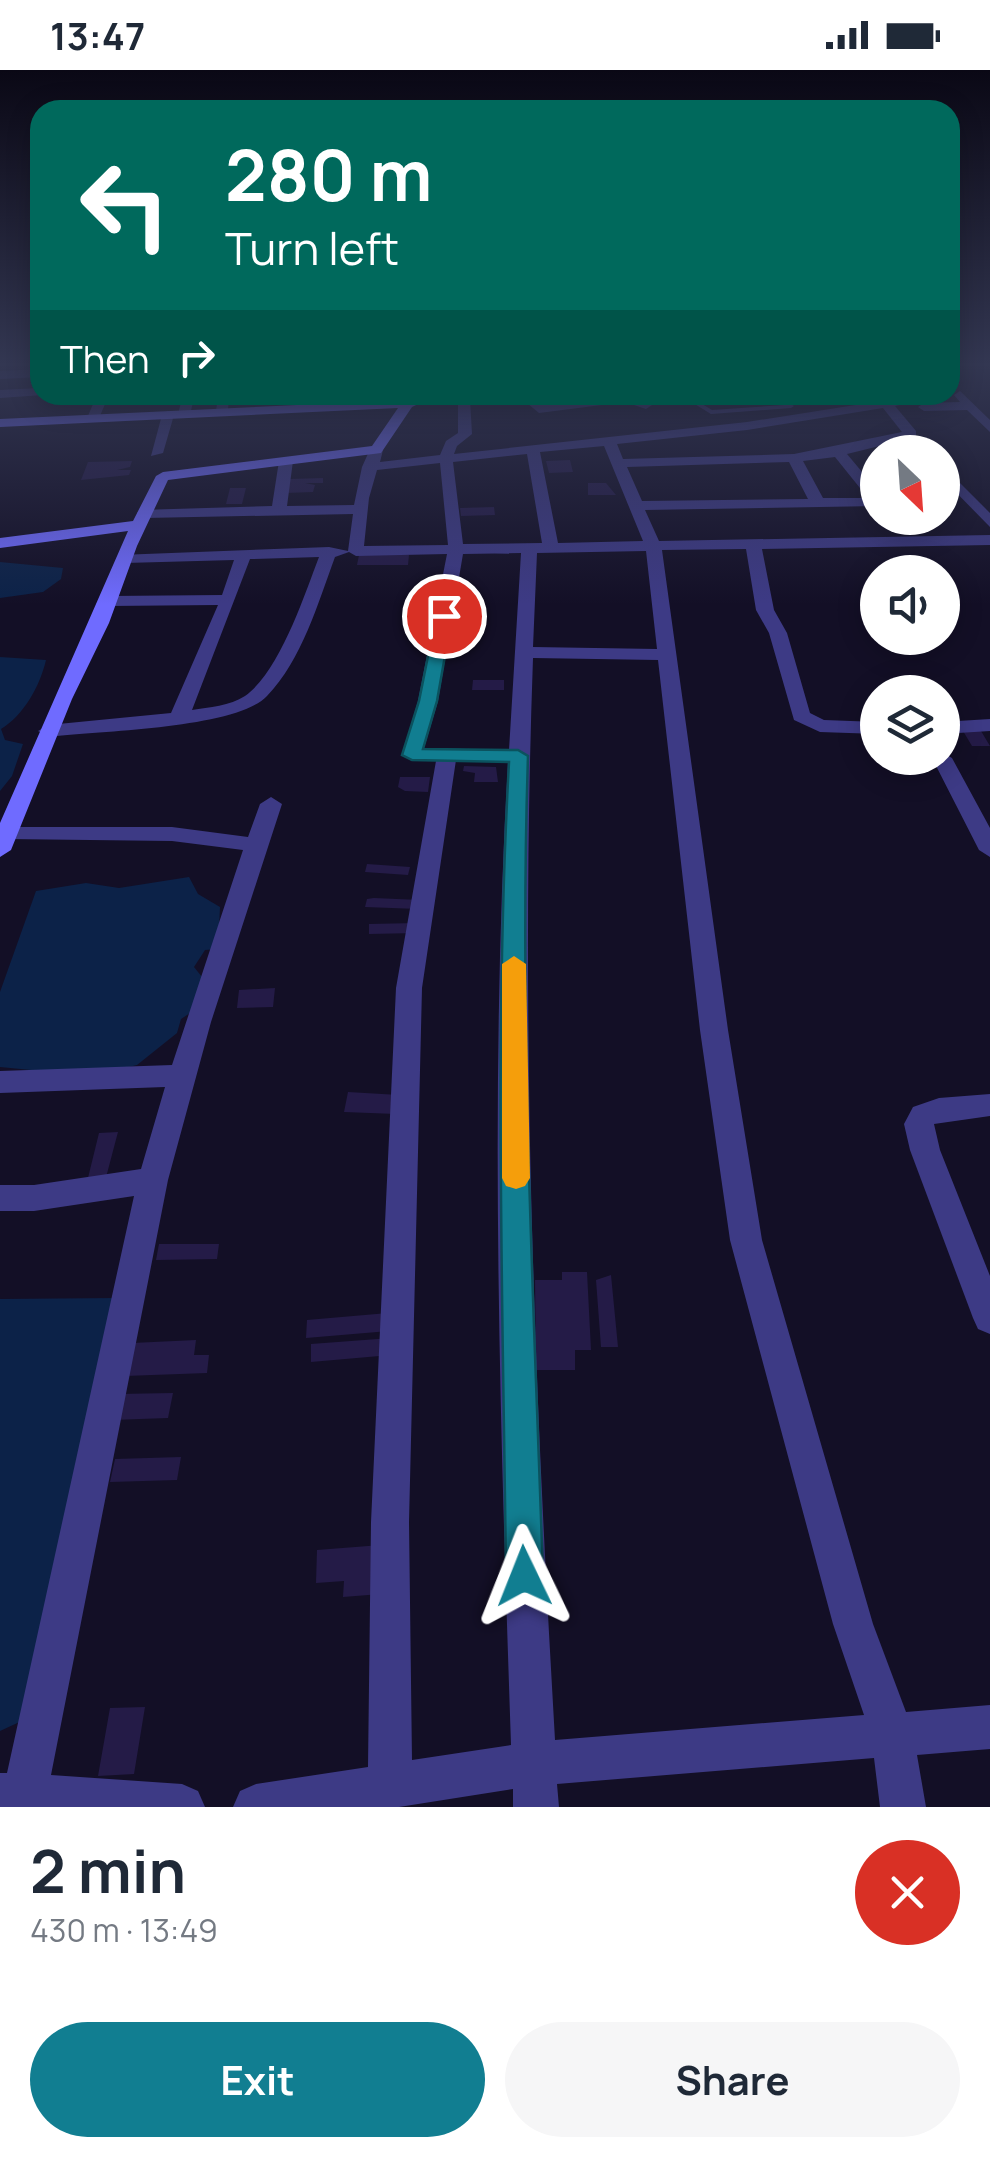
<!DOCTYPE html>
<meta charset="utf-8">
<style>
:root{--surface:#fff;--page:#f6f6f7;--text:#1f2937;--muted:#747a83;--accent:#117e91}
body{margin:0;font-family:Manrope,sans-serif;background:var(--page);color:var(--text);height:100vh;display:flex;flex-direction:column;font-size:38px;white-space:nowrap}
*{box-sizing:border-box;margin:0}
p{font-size:32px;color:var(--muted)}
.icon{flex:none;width:55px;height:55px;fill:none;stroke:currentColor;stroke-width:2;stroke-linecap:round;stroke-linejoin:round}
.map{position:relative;height:1737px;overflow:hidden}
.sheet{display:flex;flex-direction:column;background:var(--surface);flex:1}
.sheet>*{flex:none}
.guide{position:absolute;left:30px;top:30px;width:930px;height:305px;border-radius:30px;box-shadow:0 5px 25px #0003;background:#00695c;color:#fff;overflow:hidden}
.needle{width:65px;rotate:155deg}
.tools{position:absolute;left:860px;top:365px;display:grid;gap:20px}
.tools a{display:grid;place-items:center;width:100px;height:100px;border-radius:50%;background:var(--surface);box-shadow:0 5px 25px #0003;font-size:50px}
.pin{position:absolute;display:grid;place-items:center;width:85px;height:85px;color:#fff;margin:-42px;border:5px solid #fff;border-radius:50%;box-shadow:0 2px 10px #0007}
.me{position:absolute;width:110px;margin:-55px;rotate:358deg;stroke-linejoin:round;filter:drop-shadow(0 0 8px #0008)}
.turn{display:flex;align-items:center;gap:35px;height:210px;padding:0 30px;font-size:45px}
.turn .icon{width:130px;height:130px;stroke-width:2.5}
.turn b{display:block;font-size:70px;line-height:85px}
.then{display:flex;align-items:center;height:95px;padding:0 30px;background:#0003;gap:20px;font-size:38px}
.round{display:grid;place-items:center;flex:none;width:105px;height:105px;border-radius:52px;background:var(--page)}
.head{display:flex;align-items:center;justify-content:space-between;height:170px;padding:0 30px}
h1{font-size:60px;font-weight:700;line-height:75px}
.primary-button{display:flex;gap:20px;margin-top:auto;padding:20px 30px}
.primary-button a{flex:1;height:115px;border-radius:60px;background:var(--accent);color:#fff;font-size:40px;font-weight:700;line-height:115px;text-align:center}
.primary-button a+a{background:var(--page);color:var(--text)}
.status{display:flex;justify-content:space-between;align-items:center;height:70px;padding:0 50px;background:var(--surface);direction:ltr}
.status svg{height:28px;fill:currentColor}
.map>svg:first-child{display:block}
.water{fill:#0c2248}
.building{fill:#241b47}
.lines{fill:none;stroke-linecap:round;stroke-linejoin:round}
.lane{fill:#3d3a85;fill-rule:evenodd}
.street{fill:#3d3a85;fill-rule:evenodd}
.secondary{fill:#6f6bff;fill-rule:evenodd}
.route{fill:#117e91;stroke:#0b525e;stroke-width:2.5}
.slow{fill:#f59e0b}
</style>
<div class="status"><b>13:47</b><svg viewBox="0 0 49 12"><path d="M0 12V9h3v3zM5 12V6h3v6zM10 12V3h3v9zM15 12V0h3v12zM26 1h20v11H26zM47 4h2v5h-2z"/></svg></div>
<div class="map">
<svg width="990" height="1737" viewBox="0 0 990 1737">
<rect width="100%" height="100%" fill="#130f26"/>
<!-- water -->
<path class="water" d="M0 492 63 498 61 509 43 522 0 528Z
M0 587 46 590C40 616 24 645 1 659L5 670 23 674 12 706 0 721Z
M189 807 198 824 220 837 218 879 205 880 194 897 206 912 193 941 181 949 177 963 137 995 92 1006 0 997V922L36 821 86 813 119 818Z
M118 1228 26 1649 0 1661V1229Z"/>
<!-- building -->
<path class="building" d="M570 390 573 402 549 403 546 391Z
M132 391 130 397 117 400H131L129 405 81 410 88 392Z
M323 408V413H305L315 415 313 422 285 423 289 409Z
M588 413H606L616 425H588Z
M230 418H246L242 434H226Z
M494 437 495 445 461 446 460 438Z
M896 448 935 451 939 456 902 457Z
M359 485H409L408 495H357Z
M473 610H504V620H472Z
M963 661H981L990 676H972Z
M464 696 496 697 498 712H474L475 703 463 701Z
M400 707H430L428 722 405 721 398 717Z
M367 794 410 797 408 805 365 802Z
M374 828 420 830 418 839 365 837 367 829Z
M417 853V863L369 864V854Z
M275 918 273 937 237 938 239 920Z
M348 1022 399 1025 396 1044 344 1042Z
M118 1062 104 1115 86 1116 99 1063Z
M159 1174H219L217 1189 156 1190Z
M562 1202H587L591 1280H575V1300H536L535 1210H562Z
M611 1205 618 1277H601L596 1210Z
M388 1243 389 1261 306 1268 307 1250Z
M391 1268V1285L311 1292V1274Z
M196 1270 194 1285H209L207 1303 125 1306 132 1273Z
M173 1323 168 1348 112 1350 118 1324Z
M181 1387 177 1410 110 1412 115 1389Z
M381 1475V1524L343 1527 344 1511 316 1513 317 1480Z
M145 1637 134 1704 98 1706 110 1638Z"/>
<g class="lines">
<!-- lane -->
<path class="lane" d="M680 325H687L712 340 784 335 770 325H777L794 336 791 338 711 344Z"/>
<!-- street -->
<path class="street" d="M40 299V307L0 309V301Z
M40 318 43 325 0 328V320Z
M960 321 990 350V362L967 340 924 341 918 337 924 333 960 332 954 325Z
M97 325H109L99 348 93 352 87 348Z
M183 325H195L190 344 184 348 178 344Z
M218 325H230L227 345 216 342Z
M338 325H350L348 340H340Z
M458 325H531L542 335 629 325 652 335 646 339 625 332 539 343 527 333 470 329 472 364 457 376 454 384 747 352 919 325H948L895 336 916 361V367L847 384 878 421V436L645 440 659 471 990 465V475L762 479 774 540 787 563 810 643 824 650 878 652V664L820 662 794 650 769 563 756 540 746 479 662 480 728 960 762 1170 873 1554 906 1642 990 1635V1679L917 1685 926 1737H880L874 1688 557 1714 559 1737H513V1719L399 1737H233L240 1721 256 1714 368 1697 371 1452 396 918 436 691H412L402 685 418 631 447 484 356 486 349 482 335 487C318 533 302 590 267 626 236 659 96 661 48 667L38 661 48 655 171 643 218 535 109 536 100 531 109 526 222 525 234 490 125 493 119 491V485L329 477 348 481 353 444 145 448 137 443 140 440 272 436 279 391 286 387 293 391 287 436 354 435 362 397 371 377 383 380 380 392 440 385 446 371 458 363ZM883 338 902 362 794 384 623 389 617 374 747 360ZM604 376 643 471 558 473 540 382ZM527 384 542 473 463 474 453 392ZM835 387 868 428H823L803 391ZM789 392 808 429 642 431 627 397ZM440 393 448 475 364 476 369 428 377 400ZM646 481 657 579 533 577 537 483ZM521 483 509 680 424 678 438 631 463 484ZM319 487C304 526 280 601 245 626 230 636 209 637 192 640L250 489ZM533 588 658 590 700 960 730 1170 833 1554 864 1645 555 1670C534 1309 520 949 533 588ZM456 690 508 692C489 1019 500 1348 511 1675L412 1690 409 1452 422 918Z
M168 341 174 345 163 383 151 386 162 345Z
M942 395 990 443V457L942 408Z
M990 649V661L942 664V652Z
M942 682 952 688 990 758V787L979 780 932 688H942Z
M271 727 282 734 211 952 168 1110 51 1705 182 1714 198 1721 205 1737H0V1703H7L134 1126 34 1141H0V1115H34L141 1099 165 1017 0 1023V1001L172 995 243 780 172 771 7 769 0 767V757H172L248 767 260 734Z
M990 1024V1046L934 1054 940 1080 990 1206V1264L978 1259 973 1248 910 1080 904 1054 913 1037 939 1028Z"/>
<!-- secondary -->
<path class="secondary" d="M420 325H437L412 337 381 383 168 410 137 476 109 553 72 629 11 780 0 787V753L128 461 0 478V468L133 451 156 406 163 402 372 376 398 338 0 357V349L405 330Z"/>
</g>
<!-- sky -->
<linearGradient id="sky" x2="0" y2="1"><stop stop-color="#0a0815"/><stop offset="0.55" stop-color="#333752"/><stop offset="1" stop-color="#333752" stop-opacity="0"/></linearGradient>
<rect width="990" height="535" fill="url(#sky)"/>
<!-- route -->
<path class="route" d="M444 541 452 546 437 631 423 679 518 680 528 686C519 959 534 1233 543 1506L537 1519 524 1524 512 1519 506 1506C503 1235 494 963 509 692L412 690 402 685 419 631 436 546Z"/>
<!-- slow -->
<path class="slow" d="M514 886 526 894 530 1108 525 1116 516 1119 506 1116 502 1108V894Z"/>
</svg>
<div class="tools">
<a><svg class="needle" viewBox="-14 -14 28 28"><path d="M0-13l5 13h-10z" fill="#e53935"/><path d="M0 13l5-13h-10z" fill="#747a83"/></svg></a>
<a><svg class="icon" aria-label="sound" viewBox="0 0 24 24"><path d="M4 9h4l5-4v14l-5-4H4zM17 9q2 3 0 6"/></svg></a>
<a><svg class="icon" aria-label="layers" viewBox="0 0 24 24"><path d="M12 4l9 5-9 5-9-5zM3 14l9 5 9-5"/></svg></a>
</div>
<div class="pin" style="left:444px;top:546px;background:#d93025"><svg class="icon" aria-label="arrive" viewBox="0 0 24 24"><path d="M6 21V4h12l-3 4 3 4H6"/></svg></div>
<svg class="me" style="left:524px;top:1506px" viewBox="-20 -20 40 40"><path d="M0-17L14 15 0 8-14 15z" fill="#117e91" stroke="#fff" stroke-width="4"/></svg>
<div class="guide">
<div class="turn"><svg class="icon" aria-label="left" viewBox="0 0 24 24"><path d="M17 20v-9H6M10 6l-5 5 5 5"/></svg><div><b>280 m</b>Turn left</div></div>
<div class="then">Then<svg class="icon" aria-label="right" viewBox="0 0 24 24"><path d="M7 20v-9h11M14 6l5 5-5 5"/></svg></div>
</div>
</div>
<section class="sheet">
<div class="head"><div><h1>2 min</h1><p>430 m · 13:49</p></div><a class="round" style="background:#d93025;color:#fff"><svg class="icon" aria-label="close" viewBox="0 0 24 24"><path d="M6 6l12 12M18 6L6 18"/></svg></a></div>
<div class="primary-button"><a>Exit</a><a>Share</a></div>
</section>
